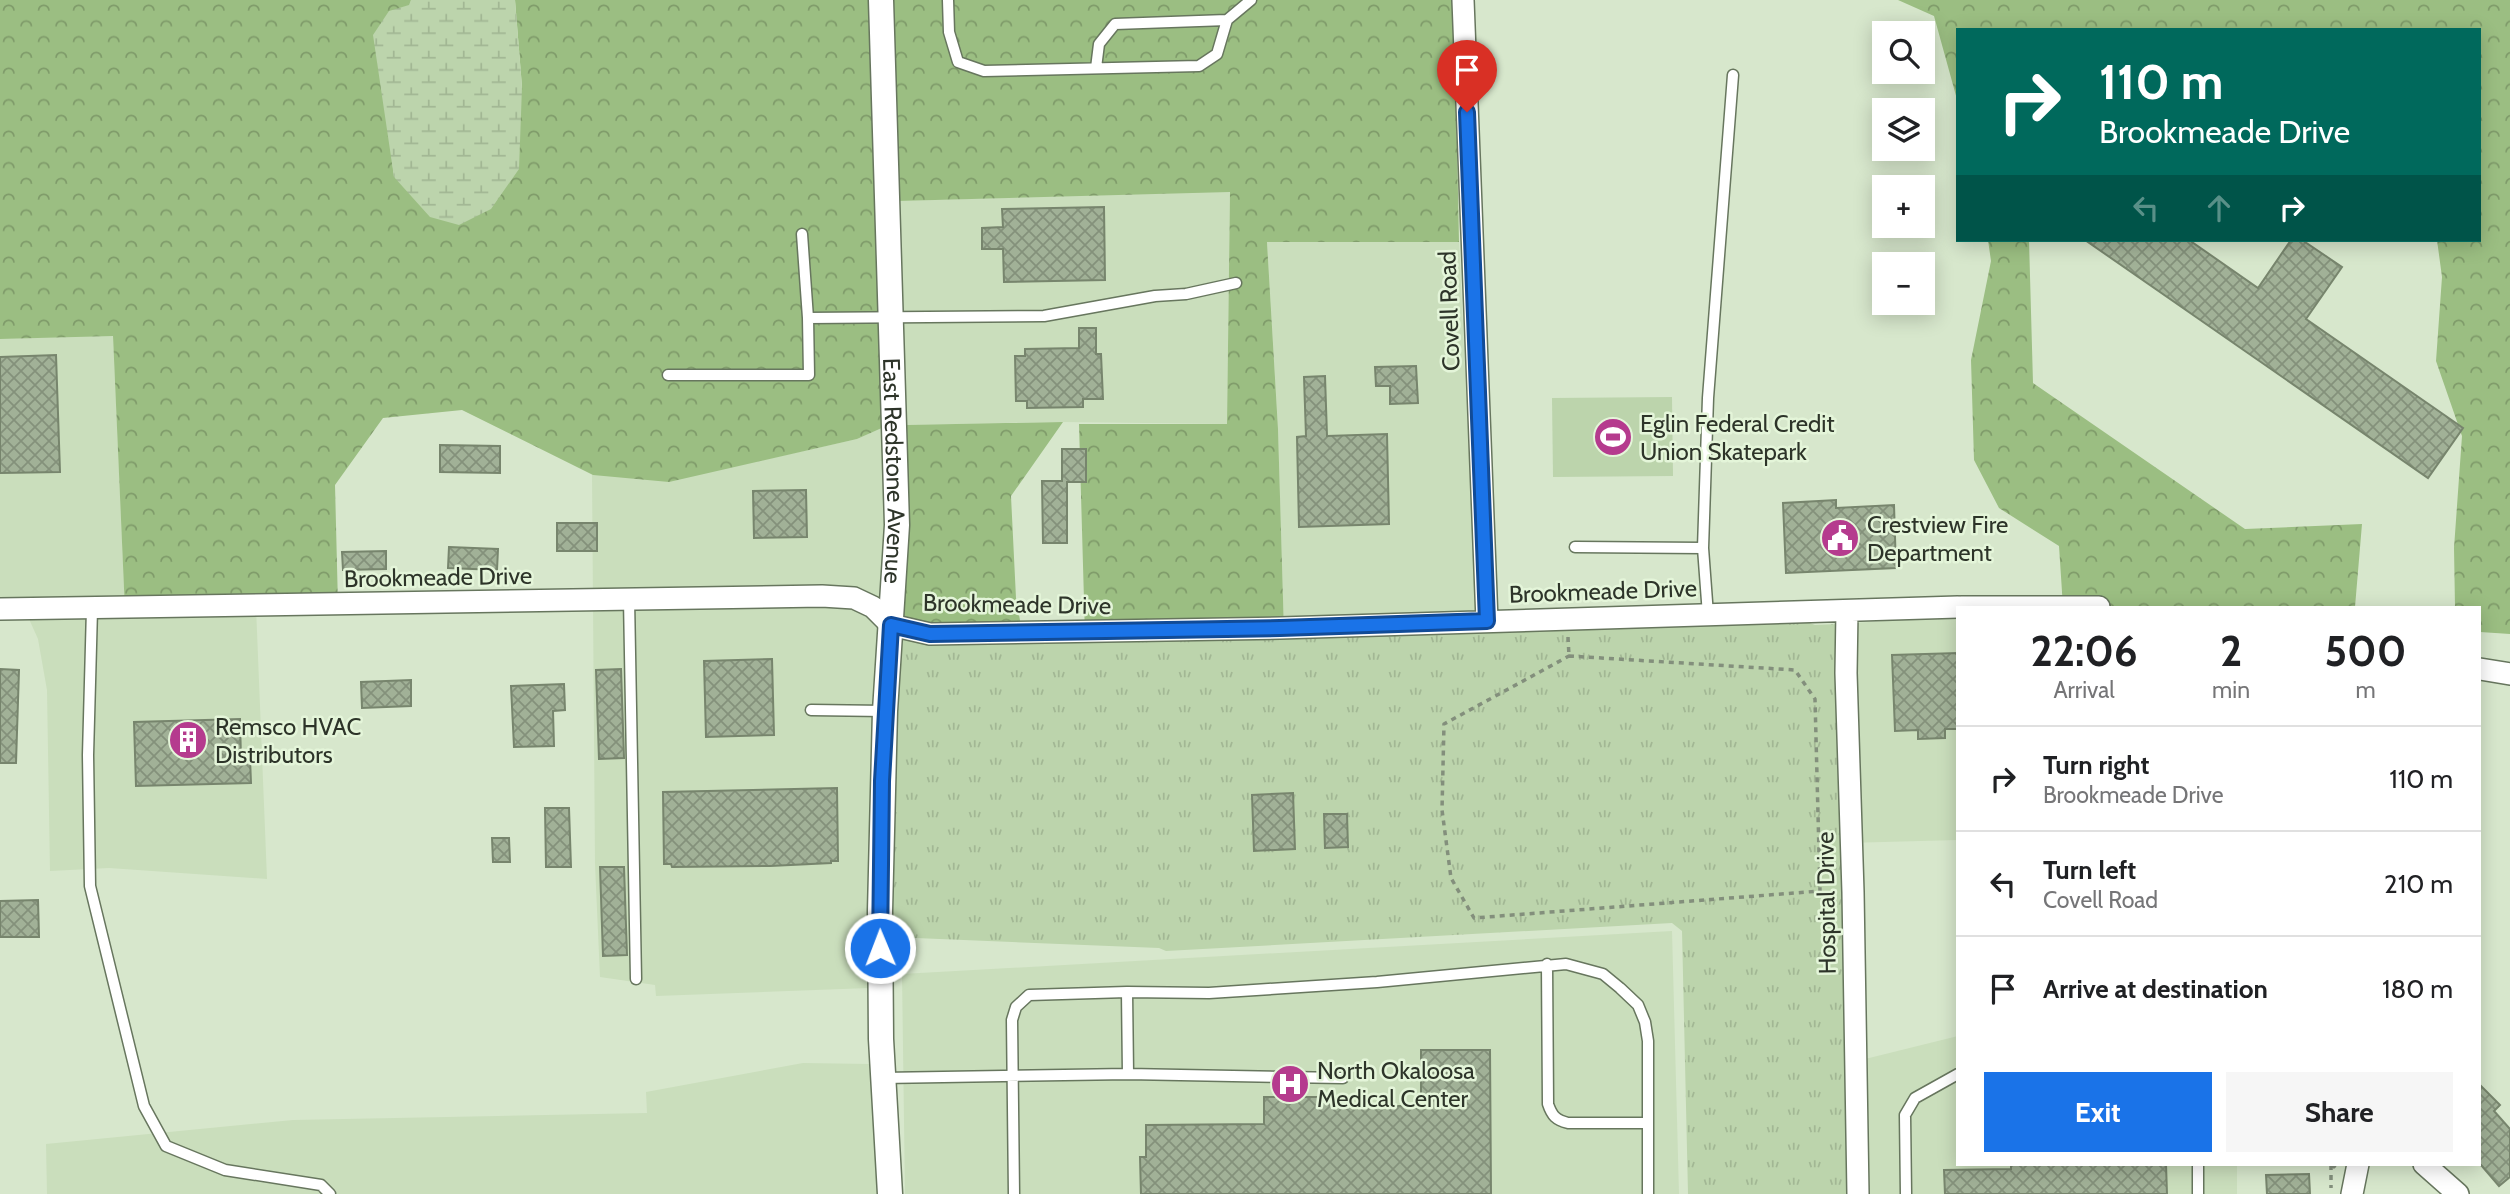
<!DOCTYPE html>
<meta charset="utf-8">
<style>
:root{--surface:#fff;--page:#f6f6f6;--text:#202124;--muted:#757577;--line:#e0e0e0;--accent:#1a73e8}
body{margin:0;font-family:Cabin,sans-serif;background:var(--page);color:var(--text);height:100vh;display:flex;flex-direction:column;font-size:26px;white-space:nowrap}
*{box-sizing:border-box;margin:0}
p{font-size:23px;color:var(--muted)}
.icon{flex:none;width:38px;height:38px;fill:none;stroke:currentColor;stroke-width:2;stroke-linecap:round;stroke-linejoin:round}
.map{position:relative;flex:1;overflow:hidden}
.panel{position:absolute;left:1956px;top:606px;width:525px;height:560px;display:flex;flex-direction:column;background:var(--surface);border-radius:0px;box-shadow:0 4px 18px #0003}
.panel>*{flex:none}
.top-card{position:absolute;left:1956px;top:28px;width:525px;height:214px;border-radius:0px;box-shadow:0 4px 18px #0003;background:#00695c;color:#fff;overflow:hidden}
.controls{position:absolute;left:1872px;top:21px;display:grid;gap:14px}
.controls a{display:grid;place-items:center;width:63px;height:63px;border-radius:0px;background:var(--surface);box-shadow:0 4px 18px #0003;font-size:35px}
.pin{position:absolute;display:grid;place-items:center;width:60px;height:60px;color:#fff;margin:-72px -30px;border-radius:50% 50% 50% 0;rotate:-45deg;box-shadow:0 0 7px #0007}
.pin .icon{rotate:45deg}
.me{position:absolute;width:77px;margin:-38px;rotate:359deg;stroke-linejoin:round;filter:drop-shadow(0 0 5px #0008)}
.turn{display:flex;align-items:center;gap:24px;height:147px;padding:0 28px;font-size:32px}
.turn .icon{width:91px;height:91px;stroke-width:2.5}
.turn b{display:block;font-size:49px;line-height:60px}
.lanes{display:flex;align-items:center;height:66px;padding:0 28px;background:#0003;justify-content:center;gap:35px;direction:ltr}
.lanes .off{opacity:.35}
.eta{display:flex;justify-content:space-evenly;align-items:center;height:119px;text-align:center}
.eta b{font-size:42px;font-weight:700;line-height:49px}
.cta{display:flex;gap:14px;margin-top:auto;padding:14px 28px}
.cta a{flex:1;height:80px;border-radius:0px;background:var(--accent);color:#fff;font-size:28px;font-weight:700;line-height:80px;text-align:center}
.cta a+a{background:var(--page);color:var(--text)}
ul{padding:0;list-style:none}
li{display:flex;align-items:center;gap:21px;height:105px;padding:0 28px;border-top:2px solid var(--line)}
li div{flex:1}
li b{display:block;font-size:26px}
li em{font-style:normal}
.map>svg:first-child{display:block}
.built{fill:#cadebc}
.grass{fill:url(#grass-tufts)}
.forest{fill:url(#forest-crowns)}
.wetland{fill:url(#wetland-marsh)}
.pitch{fill:#bcd4ac}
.building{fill:url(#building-cross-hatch);stroke:#77856d;stroke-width:2}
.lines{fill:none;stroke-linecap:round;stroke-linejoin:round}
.service-casing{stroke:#67765e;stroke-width:13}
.minor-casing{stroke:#67765e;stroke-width:24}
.tertiary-casing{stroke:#67765e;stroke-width:27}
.path{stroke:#838f7c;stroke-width:3.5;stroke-dasharray:5 5;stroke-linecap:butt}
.service{stroke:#fff;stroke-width:10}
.minor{stroke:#fff;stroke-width:21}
.tertiary{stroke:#fff;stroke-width:24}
.route-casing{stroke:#114b97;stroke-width:18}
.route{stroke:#1a73e8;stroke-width:12}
.labels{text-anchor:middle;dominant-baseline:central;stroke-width:5;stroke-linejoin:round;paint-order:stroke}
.street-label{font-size:24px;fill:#2d3429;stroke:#e4f5d9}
.poi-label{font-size:24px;fill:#2d3429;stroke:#e4f5d9;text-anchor:start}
</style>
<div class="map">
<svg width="2510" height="1194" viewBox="0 0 2510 1194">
<defs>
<pattern id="grass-tufts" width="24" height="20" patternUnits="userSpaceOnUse" patternTransform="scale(1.75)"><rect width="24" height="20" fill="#bcd4ac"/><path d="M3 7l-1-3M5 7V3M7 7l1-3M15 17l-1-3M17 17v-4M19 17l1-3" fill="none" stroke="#a2b794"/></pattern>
<pattern id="forest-crowns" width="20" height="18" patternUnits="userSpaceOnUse" patternTransform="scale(1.75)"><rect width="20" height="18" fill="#9bbe82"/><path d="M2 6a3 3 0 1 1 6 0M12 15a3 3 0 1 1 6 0" fill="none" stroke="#7f9b6a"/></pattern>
<pattern id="wetland-marsh" width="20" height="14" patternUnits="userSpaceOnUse" patternTransform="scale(1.75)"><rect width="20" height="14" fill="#bcd4ac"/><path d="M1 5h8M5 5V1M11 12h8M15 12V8" fill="none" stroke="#a2b794"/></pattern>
<pattern id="building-cross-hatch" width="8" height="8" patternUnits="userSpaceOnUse" patternTransform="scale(1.75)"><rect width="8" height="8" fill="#a1b197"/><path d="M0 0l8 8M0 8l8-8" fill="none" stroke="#84917b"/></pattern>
</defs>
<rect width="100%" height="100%" fill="#d7e7cc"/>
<!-- built -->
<path class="built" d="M1230 191 1227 424 1063 422 906 425 898 201Z
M1267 241 1459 242 1477 628 1284 632 1278 429Z
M113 335 125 610 256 607 267 879 109 868 50 871 47 690 38 639 25 610 0 609V339Z
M884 427 886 525 869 988 656 996 655 985 600 977 595 864 592 474 669 481 857 439Z
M1958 616V840L1846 843 1839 624Z
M1672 931 1679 1194H905L902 974Z
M1958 1036V1164H2237V1194H1857L1853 1062Z
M803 1063 871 1064 878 1194H47L46 1144 293 1120 647 1113 646 1092Z"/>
<!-- grass -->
<path class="grass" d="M1807 622 1815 625 1839 624 1857 1194H1688L1682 931 1672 923 1166 951 1159 948 891 937 893 782 901 639Z"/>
<!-- forest -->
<path class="forest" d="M0 0H411L391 151 394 177 522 87 515 0H870L884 427 857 439 669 482 593 475 462 410 383 418 335 485 338 605 125 611 113 336 0 339Z
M892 0H1454L1459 242H1267L1278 429 1284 632 1085 636 1079 424H1227L1230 192 898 201Z
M1898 0H2510V634L2480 632V607H2455L2454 548 2462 436 2436 361 2442 277 2437 240H2480V30H1958V103L1934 16Z
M1988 240H2029L2033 383 2245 529 2362 524 2355 607H2063L2059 546 1999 508 1974 460 1971 360 1991 261Z
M1063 422 1011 496 1016 598 1023 637 901 639 906 425Z"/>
<!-- wetland -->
<path class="wetland" d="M411 0H515L522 87 519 169 491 209 459 225 430 217 394 177 373 35 389 11 409 5Z"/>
<!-- pitch -->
<path class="pitch" d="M1672 397 1673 476 1553 477 1552 398Z"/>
<!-- building -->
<path class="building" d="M1104 207 1105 280 1004 282 1003 249H982V228L1003 227 1002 209Z
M2085 240H2189L2258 288 2291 240H2302L2342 267 2306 319 2463 428 2428 478Z
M1079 328H1096V354H1101L1103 399H1083V407L1027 408V401H1016L1015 356H1025V349L1079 348Z
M56 355 60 472 0 473V357Z
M1416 366 1418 403 1390 404V386H1376L1375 367Z
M1325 376 1327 436 1387 434 1389 524 1299 527 1297 437 1306 436 1304 377Z
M440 445 500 446V473L440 472Z
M1062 449H1086V482H1067V543H1043L1042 481H1062Z
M806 490 807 537 754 538 753 491Z
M1836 500V508L1894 505 1896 568 1786 573 1783 503Z
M557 523H597V551H557Z
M449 547 498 549 497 570 448 568Z
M386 551V569L343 570 342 552Z
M1958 653V729H1945V738L1918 739V730L1895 731 1892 655Z
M772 659 774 735 706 737 704 661Z
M0 669 19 670 16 763H0Z
M621 669 624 758 599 759 596 670Z
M411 680V706L362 708 361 682Z
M564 684 565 710 553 711 554 746 514 747 511 686Z
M240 719 241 759 250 758 251 783 136 786 134 722Z
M837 788 838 861H831V863L770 866 672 867 671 864H664L663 792Z
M1293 793 1295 849 1254 851 1252 795Z
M545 808H569L571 867H546Z
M1324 814H1347L1348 847 1325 848Z
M492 838H509L510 862H493Z
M600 867H624L627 955 603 956Z
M38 900 39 937H0V901Z
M1421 1050H1490L1491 1194H1141L1140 1157H1146V1125L1264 1124V1097H1334V1106H1421Z
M2480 1085 2500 1105 2494 1111 2510 1129V1177L2499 1186 2480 1164Z
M2011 1164H2166L2167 1194H1945L1944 1170 2011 1169Z
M2309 1174 2310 1194H2267L2266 1175Z"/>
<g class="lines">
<defs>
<path id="service" d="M948 0 949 32 958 62 984 71 1199 66 1217 54 1227 20 1251 0
M1096 68 1099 44 1115 24 1227 20
M802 234 808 318 1044 316 1155 296 1186 294 1236 283
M668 375H809L808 318
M1575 547 1703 548
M629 599 636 979
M92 609 88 755 90 886 144 1106 166 1146 225 1170 321 1185 330 1194
M1708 615 1703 548 1708 398 1733 75
M811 710 885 711
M1547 964 1548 1104C1552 1116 1556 1120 1568 1123H1648
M1127 992 1128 1074
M883 1078 1128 1074 1343 1078
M2198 1164V1194
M1014 1194 1012 1020 1016 1007 1029 995 1127 992 1209 993 1377 982 1566 964 1603 974 1620 988 1638 1005 1645 1022 1648 1041V1194
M1906 1194 1905 1115 1915 1098 1958 1074"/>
<path id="minor" d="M1463 0 1487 621
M1961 607H2099
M0 609 822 596 854 598 873 607 891 625 930 634 1280 628 1958 607
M1847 611 1846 673 1853 892 1858 1194
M2480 669 2510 674
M2424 1164 2458 1194
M2352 1194 2358 1164"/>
<g id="tertiary">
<path id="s1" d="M881 0 897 525 885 711 880 911 881 1039 890 1194"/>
</g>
</defs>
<!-- service casing -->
<use href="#service" class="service-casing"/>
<!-- minor casing -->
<use href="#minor" class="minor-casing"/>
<!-- tertiary casing -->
<use href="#tertiary" class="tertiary-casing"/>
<!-- path -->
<path class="path" d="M1568 637 1569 656
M1569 656 1795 670 1815 699 1820 891 1474 918 1451 878 1442 810 1444 724Z
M2332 1164 2337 1170
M2331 1165V1188"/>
<!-- service -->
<use href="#service" class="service"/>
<!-- minor -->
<use href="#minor" class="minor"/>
<!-- tertiary -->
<use href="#tertiary" class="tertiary"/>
</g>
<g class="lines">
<defs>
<path id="route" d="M880 948 882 781 891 625 930 634 1280 628 1487 621 1467 112"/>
</defs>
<!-- route casing -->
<use href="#route" class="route-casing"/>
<!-- route -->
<use href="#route" class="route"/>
</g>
<!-- icons -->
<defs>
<symbol id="stadium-disc" viewBox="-11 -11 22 22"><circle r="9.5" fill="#b53b8e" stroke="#e4f5d9"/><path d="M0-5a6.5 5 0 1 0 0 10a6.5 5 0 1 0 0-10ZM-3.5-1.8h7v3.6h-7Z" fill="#fff"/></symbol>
<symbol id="civic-disc" viewBox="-11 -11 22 22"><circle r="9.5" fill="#b53b8e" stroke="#e4f5d9"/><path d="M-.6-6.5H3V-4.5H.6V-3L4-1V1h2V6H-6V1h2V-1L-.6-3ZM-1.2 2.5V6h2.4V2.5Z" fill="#fff"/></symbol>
<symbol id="building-disc" viewBox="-11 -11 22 22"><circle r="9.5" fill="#b53b8e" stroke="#e4f5d9"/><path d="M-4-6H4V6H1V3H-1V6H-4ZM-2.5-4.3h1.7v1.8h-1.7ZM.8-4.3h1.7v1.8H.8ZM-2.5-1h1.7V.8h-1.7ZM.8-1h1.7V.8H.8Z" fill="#fff"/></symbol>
<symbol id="hospital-disc" viewBox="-11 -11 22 22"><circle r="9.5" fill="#b53b8e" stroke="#e4f5d9"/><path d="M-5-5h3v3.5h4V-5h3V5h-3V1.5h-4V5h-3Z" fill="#fff"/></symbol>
</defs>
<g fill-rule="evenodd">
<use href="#stadium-disc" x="1591" y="415" width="44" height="44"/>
<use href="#civic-disc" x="1818" y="516" width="44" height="44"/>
<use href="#building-disc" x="166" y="718" width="44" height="44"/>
<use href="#hospital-disc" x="1268" y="1062" width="44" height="44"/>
</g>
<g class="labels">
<!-- street labels -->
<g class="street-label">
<text transform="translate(1449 311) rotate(-92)">Covell Road</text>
<text stroke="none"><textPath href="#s1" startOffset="471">East Redstone Avenue</textPath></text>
<text transform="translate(438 577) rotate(-1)">Brookmeade Drive</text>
<text transform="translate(1603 591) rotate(-2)">Brookmeade Drive</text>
<text transform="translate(1017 604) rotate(1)">Brookmeade Drive</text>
<text transform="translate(1826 903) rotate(-91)">Hospital Drive</text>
</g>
<!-- poi labels -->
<g class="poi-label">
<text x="1640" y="423">Eglin Federal Credit<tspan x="1640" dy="28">Union Skatepark</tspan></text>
<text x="1867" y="524">Crestview Fire<tspan x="1867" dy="28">Department</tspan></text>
<text x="215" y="726">Remsco HVAC<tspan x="215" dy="28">Distributors</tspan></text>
<text x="1317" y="1070">North Okaloosa<tspan x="1317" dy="28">Medical Center</tspan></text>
</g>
</g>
</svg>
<div class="controls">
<a><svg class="icon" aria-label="search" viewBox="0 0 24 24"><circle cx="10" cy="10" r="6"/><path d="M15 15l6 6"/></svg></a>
<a><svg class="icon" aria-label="layers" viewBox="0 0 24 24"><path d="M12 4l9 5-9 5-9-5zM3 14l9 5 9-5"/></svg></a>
<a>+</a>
<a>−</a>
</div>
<div class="pin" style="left:1467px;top:112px;background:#d93025"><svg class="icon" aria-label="arrive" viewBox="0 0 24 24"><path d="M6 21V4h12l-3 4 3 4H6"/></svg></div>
<svg class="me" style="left:880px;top:948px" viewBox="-20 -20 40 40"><circle r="17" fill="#1a73e8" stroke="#fff" stroke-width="3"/><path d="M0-11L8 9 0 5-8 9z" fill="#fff"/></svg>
<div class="top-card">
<div class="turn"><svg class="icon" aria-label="right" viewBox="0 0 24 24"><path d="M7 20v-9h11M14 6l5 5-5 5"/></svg><div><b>110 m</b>Brookmeade Drive</div></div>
<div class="lanes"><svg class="icon off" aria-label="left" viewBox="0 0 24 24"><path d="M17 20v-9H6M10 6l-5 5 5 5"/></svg><svg class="icon off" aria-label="ahead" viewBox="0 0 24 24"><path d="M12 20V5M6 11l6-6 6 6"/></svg><svg class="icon" aria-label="right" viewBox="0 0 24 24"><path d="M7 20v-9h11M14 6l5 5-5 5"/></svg></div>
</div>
<section class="panel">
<div class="eta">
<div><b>22:06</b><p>Arrival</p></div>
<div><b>2</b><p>min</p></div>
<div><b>500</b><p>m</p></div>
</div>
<ul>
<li><svg class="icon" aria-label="right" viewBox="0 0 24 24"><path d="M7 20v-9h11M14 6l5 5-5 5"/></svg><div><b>Turn right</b><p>Brookmeade Drive</p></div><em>110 m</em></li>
<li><svg class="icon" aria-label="left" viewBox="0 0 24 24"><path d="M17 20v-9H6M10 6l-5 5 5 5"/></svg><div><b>Turn left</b><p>Covell Road</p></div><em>210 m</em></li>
<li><svg class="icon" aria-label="arrive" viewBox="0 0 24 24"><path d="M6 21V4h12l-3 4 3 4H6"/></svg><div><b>Arrive at destination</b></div><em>180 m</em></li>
</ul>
<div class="cta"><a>Exit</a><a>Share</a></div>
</section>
</div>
